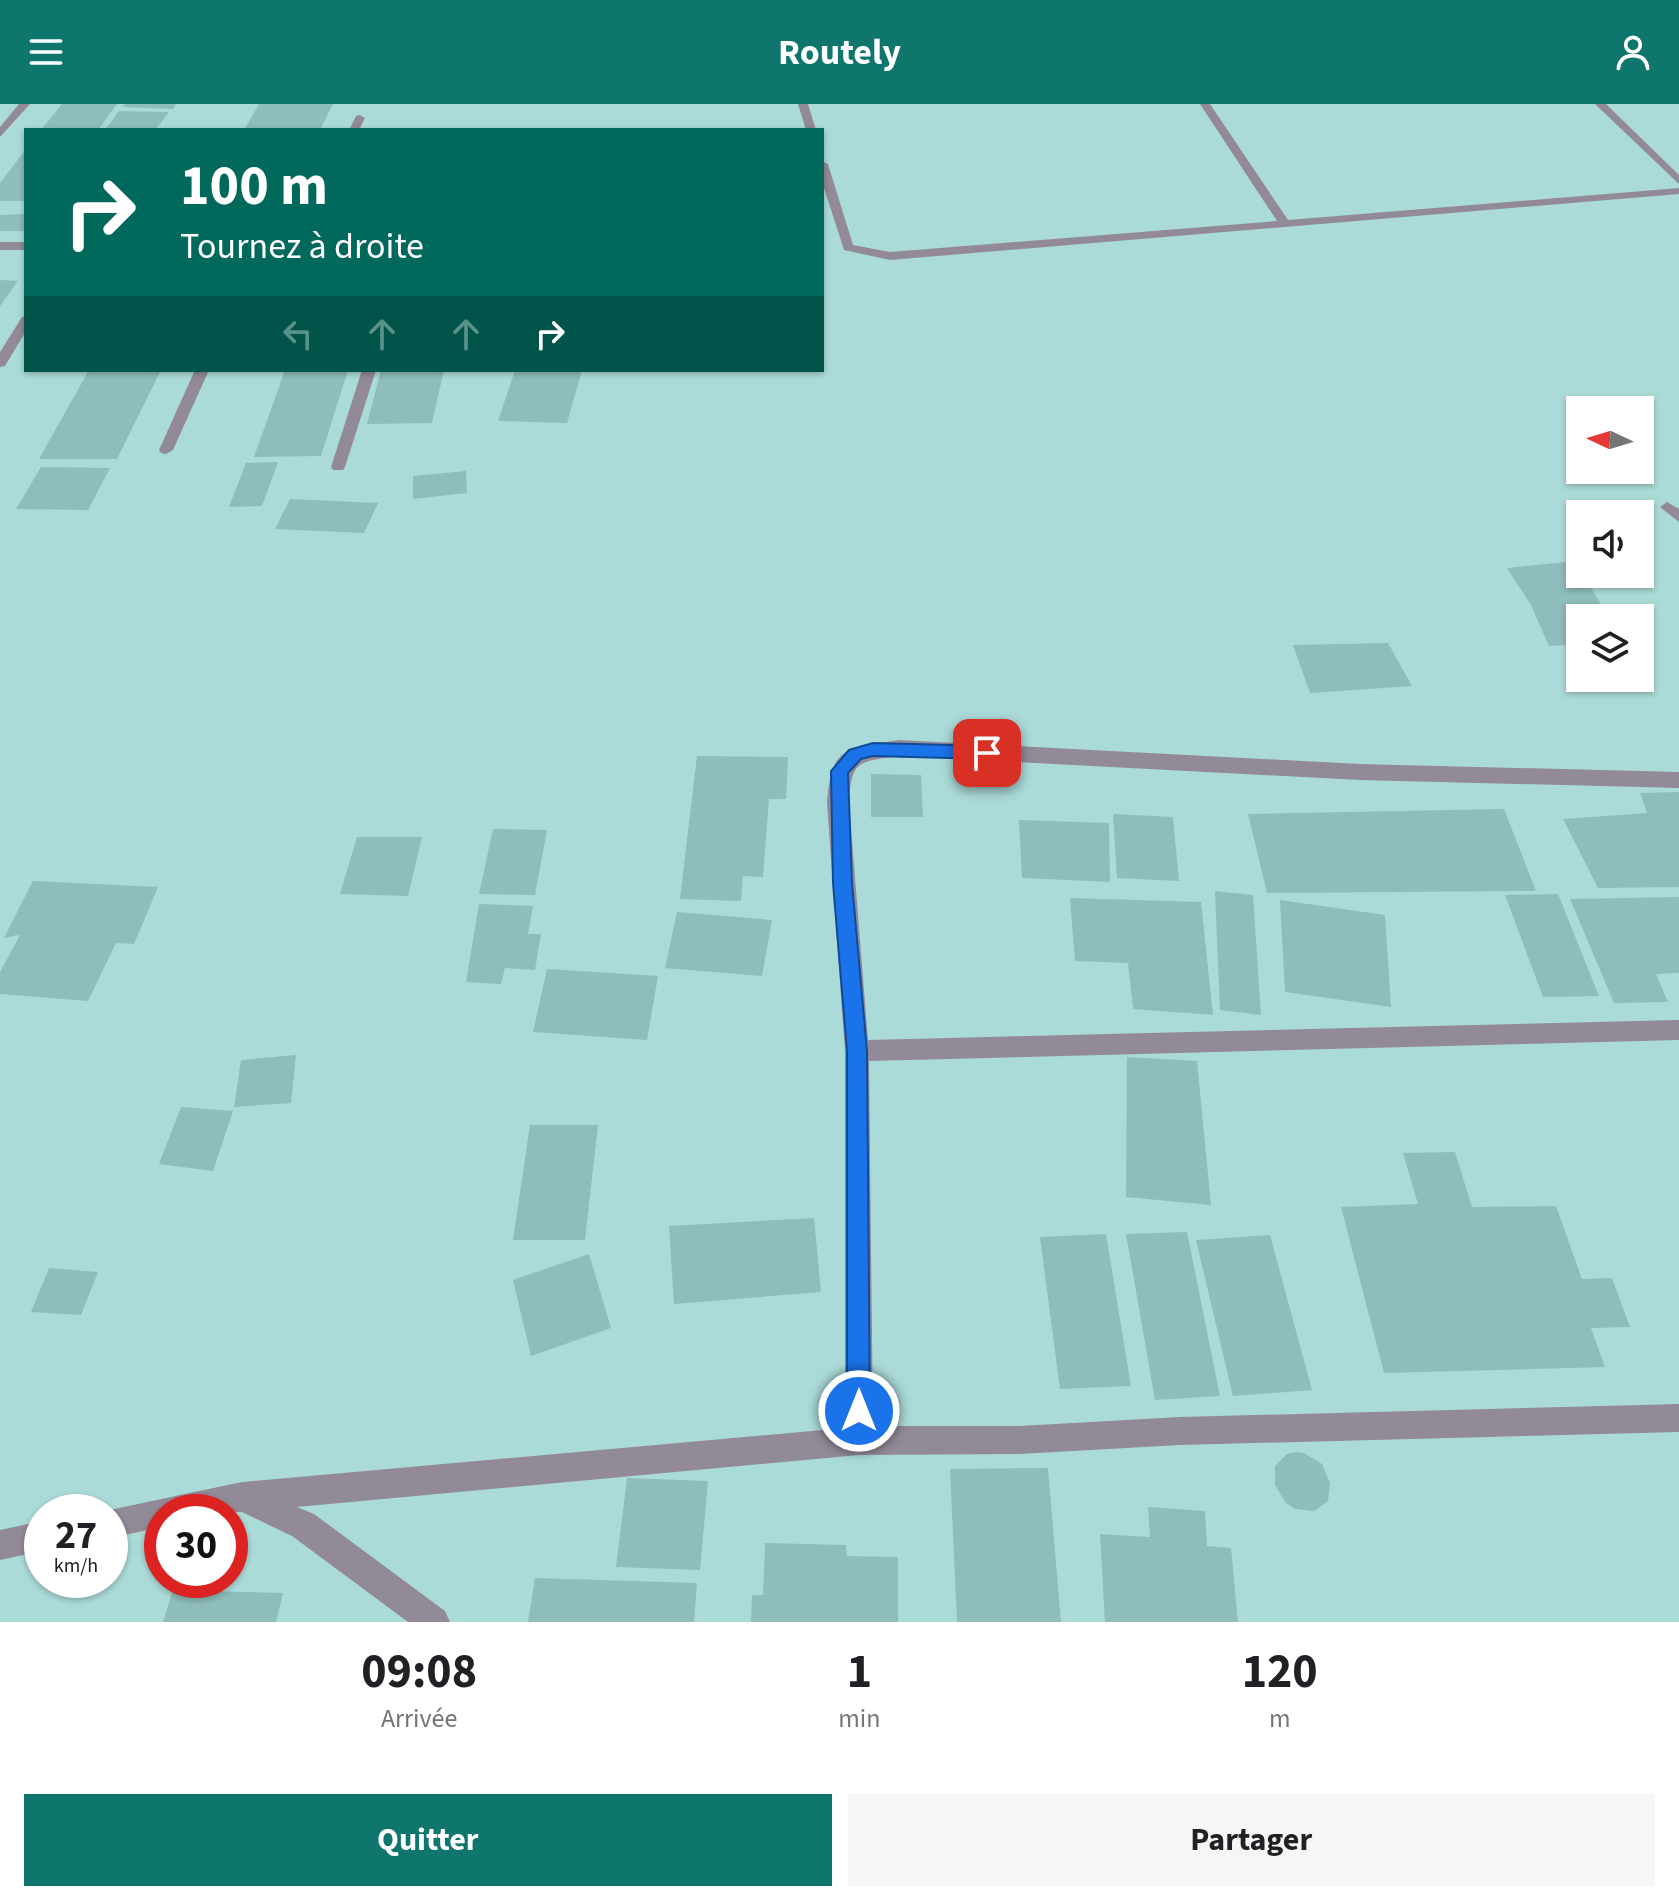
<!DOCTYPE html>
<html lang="fr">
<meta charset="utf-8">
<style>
:root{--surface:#fff;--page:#f6f6f6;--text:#202124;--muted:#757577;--accent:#0f766e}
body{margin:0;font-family:"Source Sans 3",sans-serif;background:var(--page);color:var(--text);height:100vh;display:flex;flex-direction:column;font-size:30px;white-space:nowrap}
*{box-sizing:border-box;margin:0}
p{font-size:26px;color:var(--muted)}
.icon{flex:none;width:44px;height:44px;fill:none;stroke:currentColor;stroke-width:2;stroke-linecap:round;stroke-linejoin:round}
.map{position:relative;height:1518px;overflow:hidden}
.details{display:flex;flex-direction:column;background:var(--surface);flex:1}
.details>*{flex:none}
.top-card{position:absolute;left:24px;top:24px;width:800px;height:244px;border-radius:0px;box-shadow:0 2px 6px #0004;background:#00695c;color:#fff;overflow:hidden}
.needle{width:52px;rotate:274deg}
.buttons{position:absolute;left:1566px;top:292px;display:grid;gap:16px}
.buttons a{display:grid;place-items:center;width:88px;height:88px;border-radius:0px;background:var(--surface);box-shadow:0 2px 6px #0004;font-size:40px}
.speed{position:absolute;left:24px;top:1390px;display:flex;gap:16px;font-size:40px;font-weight:700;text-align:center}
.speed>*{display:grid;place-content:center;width:104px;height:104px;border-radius:50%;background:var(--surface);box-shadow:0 2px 6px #0004;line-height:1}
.speed small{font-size:20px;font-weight:400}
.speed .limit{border:12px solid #d22;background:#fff;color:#111}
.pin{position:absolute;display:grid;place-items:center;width:68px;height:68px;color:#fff;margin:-34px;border-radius:16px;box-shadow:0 4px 12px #0006}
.me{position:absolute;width:88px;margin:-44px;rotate:0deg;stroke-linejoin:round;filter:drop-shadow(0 0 6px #0008)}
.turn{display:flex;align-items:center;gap:28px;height:168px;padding:0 24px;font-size:36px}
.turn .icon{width:104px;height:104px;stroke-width:2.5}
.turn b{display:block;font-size:56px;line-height:68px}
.lanes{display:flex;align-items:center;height:76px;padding:0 24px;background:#0003;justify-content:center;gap:40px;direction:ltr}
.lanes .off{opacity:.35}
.eta{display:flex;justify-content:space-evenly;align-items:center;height:136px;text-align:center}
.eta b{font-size:48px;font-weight:700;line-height:56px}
.primary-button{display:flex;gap:16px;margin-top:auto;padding:16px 24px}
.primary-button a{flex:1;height:92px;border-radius:0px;background:var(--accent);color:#fff;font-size:32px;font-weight:700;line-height:92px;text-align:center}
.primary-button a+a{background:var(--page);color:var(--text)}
header{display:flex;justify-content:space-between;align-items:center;height:104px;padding:0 24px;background:var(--accent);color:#fff;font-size:36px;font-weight:700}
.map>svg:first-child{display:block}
.building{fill:#8ebdbb}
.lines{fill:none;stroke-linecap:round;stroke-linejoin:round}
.service{fill:#938a98;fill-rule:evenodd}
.minor{fill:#938a98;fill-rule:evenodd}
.route{fill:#1a73e8;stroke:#114b97;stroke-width:2}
</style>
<header><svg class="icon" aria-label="menu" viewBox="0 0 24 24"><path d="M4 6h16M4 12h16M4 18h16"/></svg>Routely<svg class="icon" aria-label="person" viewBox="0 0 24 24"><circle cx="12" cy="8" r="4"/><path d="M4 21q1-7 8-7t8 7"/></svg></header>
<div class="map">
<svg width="1679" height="1518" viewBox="0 0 1679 1518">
<rect width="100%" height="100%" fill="#abdbd9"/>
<!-- building -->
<path class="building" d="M62 0H117L98 26H41Z
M125 0H176L173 5 122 3Z
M259 0H333L320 26H244Z
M119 7 169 8 155 26H105Z
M26 45V97H0V79Z
M26 110V127H0V111Z
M0 176 18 177 0 202Z
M89 266H161L117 355H39Z
M285 266H348L321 352 254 353Z
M381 266H444L432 319 367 320Z
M515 266H582L567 319 498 317Z
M278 358 262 402 229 403 246 359Z
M41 363 110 364 88 406 16 405Z
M466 367 467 389 413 395V372Z
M290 395 378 399 364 429 275 425Z
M1575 457 1609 514H1580V540L1549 542 1531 501 1507 464Z
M1388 539 1412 582 1310 589 1293 541Z
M697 652 788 653 786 695H769L763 773 743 772 741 797 680 795Z
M871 670 921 671 923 713H871Z
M1679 688V783L1598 784 1563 715 1647 709 1640 689Z
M1504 705 1536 787 1267 789 1248 710Z
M1113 710 1173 713 1179 777 1117 774Z
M1019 716 1109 719 1110 778 1022 774Z
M493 725 547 726 535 791 479 790Z
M357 733H422L408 792 340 790Z
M33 777 158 783 134 840 116 839 88 897 0 890V868L20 831 4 834Z
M1215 787 1253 791 1261 911 1220 906Z
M1558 790 1599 892 1543 893 1505 791Z
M1679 793V869L1656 870 1668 898 1614 899 1570 795Z
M1070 794 1201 798 1213 911 1133 905 1128 859 1075 857Z
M1280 796 1385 811 1391 903 1285 888Z
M479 800 533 802 528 830H541L535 866 505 864 501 880 466 878Z
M677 808 772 816 762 872 665 864Z
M547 865 658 872 647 936 533 928Z
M296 951 291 999 234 1003 241 956Z
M1127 953 1197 957 1211 1101 1126 1093Z
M181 1003 233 1007 213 1067 159 1060Z
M530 1021H598L585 1136H513Z
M1455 1048 1472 1103 1556 1102 1582 1175 1612 1174 1630 1223 1591 1224 1605 1263 1384 1269 1341 1103 1418 1100 1403 1049Z
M814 1114 821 1188 674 1200 669 1122Z
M1187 1128 1220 1292 1155 1296 1126 1130Z
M1106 1130 1131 1282 1060 1285 1040 1133Z
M1270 1131 1312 1286 1233 1292 1196 1136Z
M589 1150 611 1224 531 1252 513 1176Z
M49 1164 98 1168 81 1211 31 1208Z
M1295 1348 1304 1349 1322 1360 1330 1379 1328 1397 1314 1407 1295 1405 1286 1399 1275 1381V1362L1287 1350Z
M1048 1364 1061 1518H957L950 1365Z
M627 1374 708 1377 700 1466 616 1463Z
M1148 1403 1205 1407 1207 1442 1231 1444 1238 1518H1105L1100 1430 1150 1433Z
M765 1439 846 1441 847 1452 898 1453V1518H751L752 1491H763Z
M535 1474 697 1479 694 1518H528Z
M173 1486 283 1489 276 1518H163Z"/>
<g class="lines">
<!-- service -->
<path class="service" d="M19 0H30L0 33V23Z
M798 0H808L816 26H806Z
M1200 0H1210L1288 116 1679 84V90L890 156 844 146 822 78V57L828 60 853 141 890 148 1277 117Z
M1595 0H1606L1679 71V80Z
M360 11 365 14 359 26H349L356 12Z
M0 138H26V146H0Z
M26 212V227L5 262 0 263V248L22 213Z
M195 266H209L173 346 166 350 161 349 159 346Z
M362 266H376L345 363 343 366H333L331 363Z
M1667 398 1679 405V418L1660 403Z"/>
<!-- minor -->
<path class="minor" d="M899 636 1360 660 1679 668V684L1360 676 899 652C859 658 851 655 849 699L868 936 1679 916V936L869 957 873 1322H1019L1180 1313 1679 1300V1328L1180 1341 1019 1350 859 1351 297 1403 314 1410 445 1507 450 1518H408L292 1432 242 1408H162V1423L110 1434V1408H100L242 1378 845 1324V947L827 699C831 640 847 645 899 636Z
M42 1417V1447L0 1456V1426Z"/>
</g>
<!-- route -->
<path class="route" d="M873 639 987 642 995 649 987 655 873 652 861 655 848 669 852 779 867 947 870 1307 867 1315 859 1319 850 1315 847 1307V947L833 779 831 667 849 646Z"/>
</svg>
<div class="buttons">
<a><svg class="needle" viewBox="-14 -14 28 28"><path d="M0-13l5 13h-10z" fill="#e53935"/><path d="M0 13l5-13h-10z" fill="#757577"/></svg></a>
<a><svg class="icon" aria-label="sound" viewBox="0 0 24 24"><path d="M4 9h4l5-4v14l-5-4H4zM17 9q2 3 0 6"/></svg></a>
<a><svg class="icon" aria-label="layers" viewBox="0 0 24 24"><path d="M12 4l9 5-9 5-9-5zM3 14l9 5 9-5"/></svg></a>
</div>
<div class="speed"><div>27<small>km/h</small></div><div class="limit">30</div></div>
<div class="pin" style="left:987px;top:649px;background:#d93025"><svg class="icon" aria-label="arrive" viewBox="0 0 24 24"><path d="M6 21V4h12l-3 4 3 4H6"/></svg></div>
<svg class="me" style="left:859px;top:1307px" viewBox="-20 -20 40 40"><circle r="17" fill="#1a73e8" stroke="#fff" stroke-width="3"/><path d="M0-11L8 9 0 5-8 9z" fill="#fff"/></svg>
<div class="top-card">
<div class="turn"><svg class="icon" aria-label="right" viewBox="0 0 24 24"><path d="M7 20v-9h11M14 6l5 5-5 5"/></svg><div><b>100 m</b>Tournez à droite</div></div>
<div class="lanes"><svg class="icon off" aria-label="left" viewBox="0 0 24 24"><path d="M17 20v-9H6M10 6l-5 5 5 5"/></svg><svg class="icon off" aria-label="ahead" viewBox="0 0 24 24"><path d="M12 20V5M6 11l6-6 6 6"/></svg><svg class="icon off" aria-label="ahead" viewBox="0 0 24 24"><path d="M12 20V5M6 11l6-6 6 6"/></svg><svg class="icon" aria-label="right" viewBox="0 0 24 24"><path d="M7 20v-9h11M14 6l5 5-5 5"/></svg></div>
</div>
</div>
<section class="details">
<div class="eta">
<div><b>09:08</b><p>Arrivée</p></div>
<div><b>1</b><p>min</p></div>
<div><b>120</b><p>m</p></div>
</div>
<div class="primary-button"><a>Quitter</a><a>Partager</a></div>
</section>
